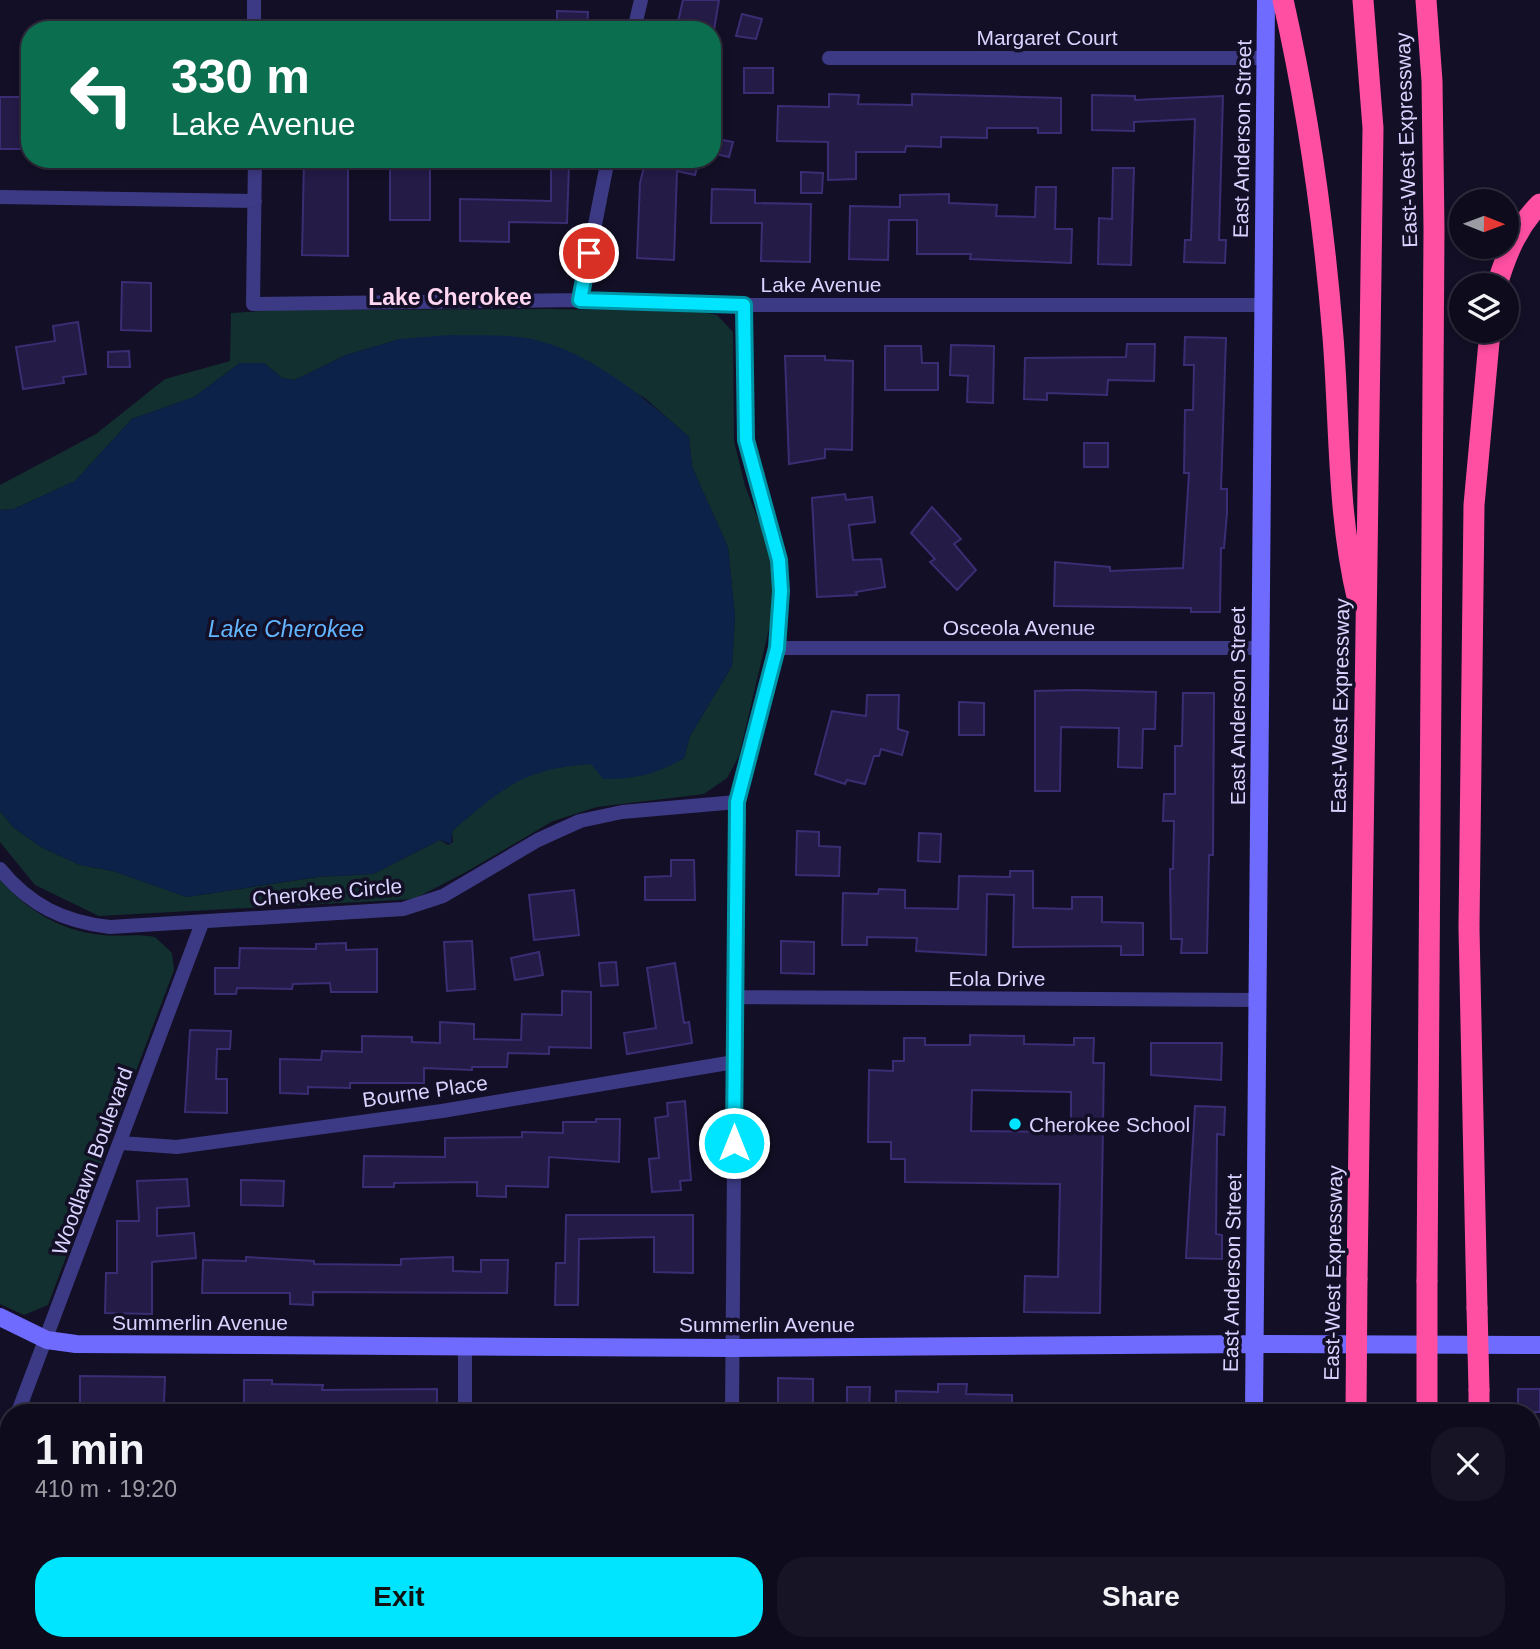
<!DOCTYPE html>
<meta charset="utf-8">
<style>
:root{--surface:#0e0b1c;--page:#171425;--text:#f1f3f6;--muted:#9b9ba3;--line:#2e2b3b;--accent:#00e5ff}
body{margin:0;font-family:Helvetica,sans-serif;background:var(--page);color:var(--text);height:100vh;display:flex;flex-direction:column;font-size:26px;white-space:nowrap}
*{box-sizing:border-box;margin:0}
p{font-size:23px;color:var(--muted)}
.icon{flex:none;width:38px;height:38px;fill:none;stroke:currentColor;stroke-width:2;stroke-linecap:round;stroke-linejoin:round}
.map{position:relative;flex:1;overflow:hidden}
.drawer{position:absolute;left:0px;top:1404px;width:1540px;height:247px;display:flex;flex-direction:column;background:var(--surface);border-radius:28px 28px 0 0;box-shadow:0 4px 10px #0003,0 0 0 2px var(--line)}
.drawer>*{flex:none}
.banner{position:absolute;left:21px;top:21px;width:700px;height:147px;border-radius:28px;box-shadow:0 4px 10px #0003,0 0 0 2px var(--line);background:#0b6e4f;color:#fff;overflow:hidden}
.needle{width:46px;rotate:91deg}
.controls{position:absolute;left:1449px;top:189px;display:grid;gap:14px}
.controls a{display:grid;place-items:center;width:70px;height:70px;border-radius:50%;background:var(--surface);box-shadow:0 4px 10px #0003,0 0 0 2px var(--line);font-size:35px}
.pin{position:absolute;display:grid;place-items:center;width:60px;height:60px;color:#fff;margin:-30px;border:4px solid #fff;border-radius:50%;box-shadow:0 2px 7px #0007}
.me{position:absolute;width:77px;margin:-38px;rotate:0deg;stroke-linejoin:round;filter:drop-shadow(0 0 5px #0008)}
.turn{display:flex;align-items:center;gap:24px;height:147px;padding:0 35px;font-size:32px}
.turn .icon{width:91px;height:91px;stroke-width:2.5}
.turn b{display:block;font-size:49px;line-height:60px}
.round{display:grid;place-items:center;flex:none;width:74px;height:74px;border-radius:28px;background:var(--page)}
.overview{display:flex;align-items:center;justify-content:space-between;height:119px;padding:0 35px}
h1{font-size:42px;font-weight:700;line-height:52px}
.cta{display:flex;gap:14px;margin-top:auto;padding:14px 35px}
.cta a{flex:1;height:80px;border-radius:28px;background:var(--accent);color:#111;font-size:28px;font-weight:700;line-height:80px;text-align:center}
.cta a+a{background:var(--page);color:var(--text)}
.map>svg:first-child{display:block}
.green{fill:#12302f}
.water{fill:#0c2248}
.building{fill:#241b47;stroke:#3b2d73;stroke-width:2;fill-rule:evenodd}
.lines{fill:none;stroke-linecap:round;stroke-linejoin:round}
.street{stroke:#3d3a85;stroke-width:14}
.secondary{stroke:#6f6bff;stroke-width:18}
.highway{stroke:#ff4fa3;stroke-width:21}
.highway-bridge{stroke:#ff4fa3;stroke-width:21}
.route-casing{stroke:#0095a6;stroke-width:18}
.route{stroke:#00e5ff;stroke-width:12}
.poi-dot{fill:#00e5ff;stroke:#130f26;stroke-width:2.5}
.labels{text-anchor:middle;dominant-baseline:central;stroke-width:7;stroke-linejoin:round;paint-order:stroke}
.street-label{font-size:21px;fill:#d9d4ff;stroke:#130f26}
.poi-label{font-size:21px;fill:#d9d4ff;stroke:#130f26;text-anchor:start}
.neighbourhood-label{font-size:23px;font-weight:bold;fill:#ffd6f0;stroke:#130f26}
.water-label{font-size:23px;font-style:italic;fill:#62b6ff;stroke:#130f26}
</style>
<div class="map">
<svg width="1540" height="1649" viewBox="0 0 1540 1649">
<rect width="100%" height="100%" fill="#130f26"/>
<!-- green -->
<path class="green" d="M551 309 705 312 717 315 733 332 734 441 745 486 760 524 773 571 772 616 739 756 727 778 704 794 597 807 553 821 466 872 414 899 99 916 35 885 0 842V811L14 828 41 847 80 865 113 871 187 897 317 877 373 874 440 840 448 845 453 842 452 831C499 791 523 766 589 764 621 762 655 775 684 758L690 736 732 666 735 617 728 547 692 467 689 437 646 399 569 352 400 339 346 355 295 380 282 378 264 363H240L194 397 132 419 75 481 14 509 0 510V485L96 434 165 379 230 361 231 313 279 310Z
M0 879C26 910 61 931 102 935 120 937 138 933 155 937L172 953 174 970 48 1305 24 1315 0 1304Z
M0 1509 9 1522V1599L0 1592Z
M79 1642H145L150 1649H88Z"/>
<!-- water -->
<path class="water" d="M449 335C472 336 496 334 519 337 582 344 644 397 689 437L692 467 728 547 735 617 732 666 690 736 684 758C657 774 633 780 603 779L591 764C522 769 503 788 452 831L451 844 440 840 373 874 316 877 187 897 113 871 80 865 41 847 14 828 0 811V510L14 509 75 481 132 419 194 397 240 363H264L282 378 295 380 346 355 400 339Z
M0 1592 9 1599V1642H79L88 1649H0Z"/>
<!-- building -->
<path class="building" d="M683 0H719L714 30H676Z
M557 11 588 12 587 30H557Z
M742 14 762 19 756 39 736 36Z
M744 68H773V93H744Z
M829 94 859 95 858 104 912 105V94L1061 98V133H1038V128H987V138L941 137V147L906 146 905 152H856V179L828 180V142L777 141 778 106 829 107Z
M1092 95 1135 96V100L1223 96 1219 240H1226L1225 263 1184 262 1185 240H1191L1195 119 1134 122V131L1092 130Z
M0 97H28L27 149H0Z
M712 138 733 142 729 157 712 153Z
M304 159H348V256L302 255Z
M390 159H430V220H390Z
M646 159H699L695 175 677 171 674 260 637 258 640 183Z
M551 165H569L567 223 509 222V242L460 241V199L551 201Z
M1113 168H1134L1131 265 1098 264 1099 218 1112 219Z
M801 172 823 173 822 193H801Z
M1036 187H1056L1055 229H1072L1071 263 970 259 971 254H917V220H889L888 260 849 259 850 206 900 207V195L949 194V203L997 205 996 216 1035 217Z
M712 189 755 190V203L811 204 810 262 761 261 762 223H711Z
M122 282 151 283V331L121 330Z
M78 322 86 374 63 377 64 383 23 389 16 347 55 341 53 326Z
M1185 337 1226 338 1221 489H1227V513L1224 548H1221L1220 612H1191V608L1054 606 1055 562 1110 567V571L1183 568 1189 473H1184L1185 410H1193L1194 365H1184Z
M1127 344H1155L1154 381 1108 380 1107 395 1047 393V400L1024 399 1025 358 1126 357Z
M951 345 994 346 993 403 967 402 968 376 950 375Z
M885 346H921L922 363H938V390H885Z
M129 351 130 367H108V352Z
M785 356H825V360L853 361 852 450 825 449V458L789 464Z
M1084 443H1108V467H1084Z
M845 494 846 500 872 497 875 522 849 525 853 560 881 559 885 587 856 592 857 595 817 597 812 498Z
M932 507 961 539 954 544 976 570 957 590 930 562 935 559 911 533Z
M1076 690 1156 692 1155 729H1143L1142 768 1118 767 1119 728 1061 727 1060 791H1035V691Z
M1183 693H1214L1213 855H1209L1207 953H1181L1182 939H1171L1170 869H1173L1174 821H1163L1164 794H1175V746H1182Z
M867 695H899L898 729 908 732 902 755 881 749 879 756H874L865 784 847 780 845 784 815 774 832 711 866 716Z
M959 702 984 703V735H959Z
M797 831 819 832V846L840 847 839 876 796 875Z
M919 833 941 834 940 862 918 861Z
M671 860H694L695 900H645V877L671 876Z
M1010 871H1033V908L1072 909V897H1102V922L1143 923V955H1121V946L1013 947 1014 895 987 894 986 955 916 951 917 938 867 937V945H842L843 893 878 894 879 889 905 890V908L958 909 959 876 1010 877Z
M574 890 579 935 534 940 529 895Z
M472 941 475 989 447 991 444 942Z
M781 941 814 942V974L781 973Z
M346 943V950L377 949V992H331L330 983 293 984 292 989 237 988 236 994H215V968H239L240 948 316 949V944Z
M539 952 543 975 515 980 511 958Z
M616 962 618 985 601 986 599 963Z
M675 963 684 1023 689 1022 692 1043 627 1054 624 1033 656 1028 647 968Z
M562 991 591 992V1048L549 1047V1054L508 1053 507 1067H472V1070L424 1068V1083H350V1088L308 1087V1094L280 1093V1059L321 1060 322 1051 362 1052V1036L412 1037V1042L440 1043V1022L474 1024V1039L521 1040 522 1014 562 1015Z
M190 1030 231 1031 230 1049H217L216 1079H227V1113L185 1112Z
M970 1035 1024 1036V1044L1074 1045V1038H1094L1093 1063H1104L1100 1313 1024 1312 1025 1276 1058 1277 1060 1184 905 1182V1159H891V1142H868L869 1070 893 1071V1061H904V1038H925V1045H970ZM972 1090 1071 1092V1132L971 1131Z
M1151 1043H1222L1221 1080 1151 1075Z
M685 1101 691 1180 680 1181 681 1190 652 1192 649 1159 659 1158 655 1118 668 1116 667 1103Z
M1195 1106 1225 1107 1224 1135 1217 1134 1216 1234 1222 1235V1259L1186 1258Z
M596 1119H620L619 1162 549 1157 548 1187 506 1186V1197L477 1196V1182L394 1183V1187H363L364 1156 445 1157V1138L522 1137V1132L563 1133V1122H596Z
M187 1179 189 1206 157 1208V1236L194 1233 196 1258 152 1262V1314L105 1313 106 1273H117V1221H139L137 1181Z
M241 1180 284 1181 283 1206 241 1205Z
M566 1215H693V1273L654 1272V1237L579 1239 578 1305H555L556 1263H565Z
M246 1257 314 1261V1264L401 1265V1259L453 1257V1271L481 1272V1260H508L507 1293 313 1292V1305L290 1304V1293H202L203 1260 246 1261Z
M80 1376 165 1377 164 1403H126V1412H80Z
M778 1378 813 1379V1412H778Z
M244 1380H272V1384L323 1385 322 1390 437 1389V1412H244Z
M938 1384H967L966 1394 1012 1395V1412H896V1391L938 1392Z
M847 1387H870L869 1412H847Z
M1518 1389H1540V1412H1518Z"/>
<g class="lines">
<!-- street -->
<path class="street" d="M254 0V30
M634 30 641 0
M829 58H1265
M255 159 253 304 580 300 744 305H1263
M0 197 255 201
M580 300 608 159
M777 648H1260
M0 869C29 905 64 922 110 927L403 909 443 896 538 840 580 821 622 812 737 802
M736 997 1257 1000
M121 1143 177 1147 442 1111 734 1062
M18 1412 202 923
M465 1412V1345
M732 1412 737 802 777 648 781 591 779 560 746 440 744 305
M0 1447 9 1483
M1531 1630H1540
M176 1642 179 1649
M464 1649V1642
M733 1649V1642"/>
<!-- secondary -->
<path class="secondary" d="M0 1317 47 1340 76 1344 732 1348 1254 1344 1540 1345
M1254 1412 1266 0
M1255 1649V1642"/>
<!-- highway -->
<path class="highway" d="M1283 0C1308 110 1324 225 1333 337 1340 425 1337 515 1358 601
M1426 0 1432 81 1434 229 1427 1281
M1497 285C1506 255 1517 227 1540 204
M1357 1279 1373 128 1363 0
M1477 1308 1469 928 1474 505 1490 331
M1479 1390V1412
M1322 1649 1323 1642
M1354 1649V1642
M1426 1649V1642
M1471 1649V1642"/>
<!-- highway-bridge -->
<path class="highway-bridge" d="M1427 1281V1412
M1477 1308 1479 1390
M1356 1412 1357 1279"/>
</g>
<g class="lines">
<defs>
<path id="route" d="M589 253 580 300 744 305 746 440 779 560 781 591 777 648 737 802 734 1143"/>
</defs>
<!-- route casing -->
<use href="#route" class="route-casing"/>
<!-- route -->
<use href="#route" class="route"/>
</g>
<!-- markers -->
<circle class="poi-dot" cx="1015" cy="1124" r="7"/>
<g class="labels">
<!-- street labels -->
<g class="street-label">
<text x="1047" y="37">Margaret Court</text>
<text transform="translate(1242 139) rotate(-89)">East Anderson Street</text>
<text transform="translate(1406 140) rotate(-92)">East-West Expressway</text>
<text x="821" y="284">Lake Avenue</text>
<text x="1019" y="627">Osceola Avenue</text>
<text transform="translate(1237 706) rotate(-90)">East Anderson Street</text>
<text transform="translate(1340 706) rotate(-89)">East-West Expressway</text>
<text transform="translate(327 892) rotate(-5)">Cherokee Circle</text>
<text x="997" y="978">Eola Drive</text>
<text transform="translate(425 1091) rotate(-8)">Bourne Place</text>
<text transform="translate(92 1161) rotate(-70)">Woodlawn Boulevard</text>
<text transform="translate(1232 1273) rotate(-89)">East Anderson Street</text>
<text transform="translate(1333 1273) rotate(-89)">East-West Expressway</text>
<text x="200" y="1322">Summerlin Avenue</text>
<text x="767" y="1324">Summerlin Avenue</text>
</g>
<!-- poi labels -->
<g class="poi-label">
<text x="1029" y="1124">Cherokee School</text>
</g>
<!-- neighbourhood labels -->
<g class="neighbourhood-label">
<text x="450" y="297">Lake Cherokee</text>
</g>
<!-- water labels -->
<g class="water-label">
<text x="286" y="629">Lake Cherokee</text>
</g>
</g>
</svg>
<div class="controls">
<a><svg class="needle" viewBox="-14 -14 28 28"><path d="M0-13l5 13h-10z" fill="#e53935"/><path d="M0 13l5-13h-10z" fill="#9b9ba3"/></svg></a>
<a><svg class="icon" aria-label="layers" viewBox="0 0 24 24"><path d="M12 4l9 5-9 5-9-5zM3 14l9 5 9-5"/></svg></a>
</div>
<div class="pin" style="left:589px;top:253px;background:#d93025"><svg class="icon" aria-label="arrive" viewBox="0 0 24 24"><path d="M6 21V4h12l-3 4 3 4H6"/></svg></div>
<svg class="me" style="left:734px;top:1143px" viewBox="-20 -20 40 40"><circle r="17" fill="#00e5ff" stroke="#fff" stroke-width="3"/><path d="M0-11L8 9 0 5-8 9z" fill="#fff"/></svg>
<div class="banner">
<div class="turn"><svg class="icon" aria-label="left" viewBox="0 0 24 24"><path d="M17 20v-9H6M10 6l-5 5 5 5"/></svg><div><b>330 m</b>Lake Avenue</div></div>
</div>
<section class="drawer">
<div class="overview"><div><h1>1 min</h1><p>410 m · 19:20</p></div><a class="round"><svg class="icon" aria-label="close" viewBox="0 0 24 24"><path d="M6 6l12 12M18 6L6 18"/></svg></a></div>
<div class="cta"><a>Exit</a><a>Share</a></div>
</section>
</div>
